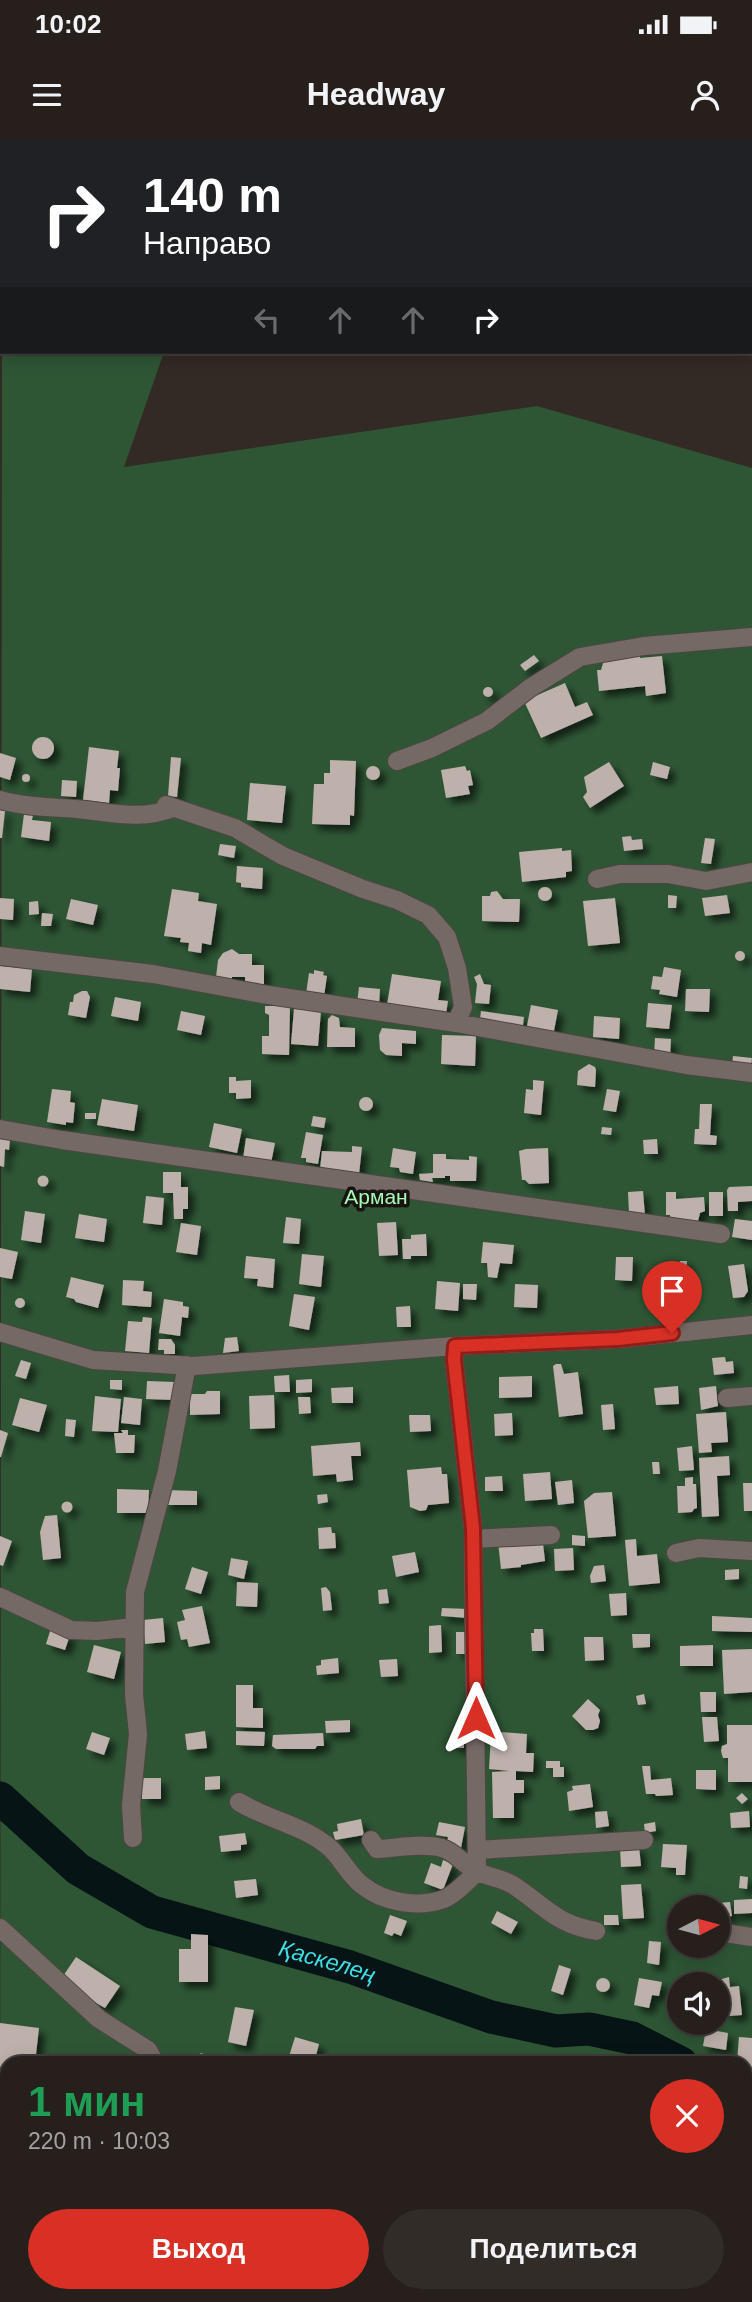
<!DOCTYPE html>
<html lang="ru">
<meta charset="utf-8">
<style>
:root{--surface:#261f1c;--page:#322c29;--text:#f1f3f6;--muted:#a4a2a3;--line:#423d3b;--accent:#d93025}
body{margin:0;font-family:Arial,sans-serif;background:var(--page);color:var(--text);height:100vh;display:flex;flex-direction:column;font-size:26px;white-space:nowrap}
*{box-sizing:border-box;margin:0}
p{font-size:23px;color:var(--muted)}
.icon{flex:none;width:38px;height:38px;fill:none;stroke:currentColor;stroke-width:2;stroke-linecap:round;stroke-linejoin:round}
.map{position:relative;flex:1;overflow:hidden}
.sheet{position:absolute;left:0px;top:1916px;width:752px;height:247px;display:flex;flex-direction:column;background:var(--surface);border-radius:21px 21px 0 0;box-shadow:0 4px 18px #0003,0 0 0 2px var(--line)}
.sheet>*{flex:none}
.guide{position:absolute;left:0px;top:0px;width:752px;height:214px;box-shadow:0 4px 18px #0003,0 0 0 2px var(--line);background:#202124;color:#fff;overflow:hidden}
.needle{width:46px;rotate:84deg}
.controls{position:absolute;left:667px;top:1755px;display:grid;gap:14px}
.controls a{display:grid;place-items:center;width:63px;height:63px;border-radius:50%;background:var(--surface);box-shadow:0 4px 18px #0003,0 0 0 2px var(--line);font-size:35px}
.pin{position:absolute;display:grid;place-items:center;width:60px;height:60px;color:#fff;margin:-72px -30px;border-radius:50% 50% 50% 0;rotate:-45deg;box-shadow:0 0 7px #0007}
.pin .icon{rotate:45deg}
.me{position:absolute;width:77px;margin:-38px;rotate:0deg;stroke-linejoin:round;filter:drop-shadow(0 0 5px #0008)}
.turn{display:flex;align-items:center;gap:24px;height:147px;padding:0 28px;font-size:32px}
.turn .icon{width:91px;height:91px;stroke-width:2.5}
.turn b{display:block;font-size:49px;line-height:60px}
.lanes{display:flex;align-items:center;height:66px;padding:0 28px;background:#0003;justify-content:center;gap:35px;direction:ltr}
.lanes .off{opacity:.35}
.round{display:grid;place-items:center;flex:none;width:74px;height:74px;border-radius:37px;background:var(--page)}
.overview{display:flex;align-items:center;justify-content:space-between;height:119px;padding:0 28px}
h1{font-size:42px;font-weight:600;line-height:52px;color:#1e9e55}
.button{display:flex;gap:14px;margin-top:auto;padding:14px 28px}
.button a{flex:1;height:80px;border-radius:42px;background:var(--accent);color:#fff;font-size:28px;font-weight:600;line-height:80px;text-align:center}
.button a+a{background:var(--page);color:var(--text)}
.status{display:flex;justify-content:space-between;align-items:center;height:49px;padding:0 35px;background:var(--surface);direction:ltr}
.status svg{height:19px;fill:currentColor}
header{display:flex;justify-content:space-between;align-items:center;height:91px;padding:0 28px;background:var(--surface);font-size:32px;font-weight:600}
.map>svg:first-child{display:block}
.green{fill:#2e5635;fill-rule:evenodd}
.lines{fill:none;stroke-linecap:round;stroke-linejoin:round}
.river{stroke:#071415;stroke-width:33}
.building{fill:#beb1ac;filter:url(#shadow)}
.minor-casing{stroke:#4e4542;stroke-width:20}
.minor{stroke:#756965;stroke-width:18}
.route-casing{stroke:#8d1f18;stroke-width:18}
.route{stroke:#d93025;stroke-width:12}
.labels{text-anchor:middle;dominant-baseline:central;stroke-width:7;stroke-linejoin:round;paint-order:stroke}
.park-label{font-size:21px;fill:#a6fbb3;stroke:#181311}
.water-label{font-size:23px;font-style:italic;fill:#3cdee3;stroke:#181311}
</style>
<div class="status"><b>10:02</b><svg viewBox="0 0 49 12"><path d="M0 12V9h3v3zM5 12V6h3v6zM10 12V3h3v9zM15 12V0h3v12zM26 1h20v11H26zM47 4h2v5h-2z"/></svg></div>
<header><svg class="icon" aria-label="menu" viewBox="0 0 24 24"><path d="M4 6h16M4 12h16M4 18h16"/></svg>Headway<svg class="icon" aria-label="person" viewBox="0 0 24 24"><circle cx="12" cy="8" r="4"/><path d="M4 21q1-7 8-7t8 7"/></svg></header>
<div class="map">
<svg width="752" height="2162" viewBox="0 0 752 2162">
<defs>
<filter id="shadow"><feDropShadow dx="6" dy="6" stdDeviation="3.5" flood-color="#0009"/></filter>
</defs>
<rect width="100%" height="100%" fill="#332925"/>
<!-- green -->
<path class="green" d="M752 0V120L751 121V2H705Z
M2 162V212H164L124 327 537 266 752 328V2162H0ZM679 1768H718V1806H679ZM679 1844H718V1883H679ZM7 1923H746V2156H7Z"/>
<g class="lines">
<!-- river -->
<g class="river">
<path id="s1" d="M0 1658 78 1729 152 1772 350 1827 491 1877 556 1891 589 1889 632 1898 681 1923"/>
<path d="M746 1982 752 1988"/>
</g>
</g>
<!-- building -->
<path class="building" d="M534 515 539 521 525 531 520 525Z
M640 516V518L662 516 666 553 646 556 645 546 599 551 597 530H601L604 520Z
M565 543 575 567 587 562 593 575 541 598 524 561Z
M483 552a5 5 0 1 1 10 0a5 5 0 1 1-10 0Z
M32 608a11 11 0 1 1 22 0a11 11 0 1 1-22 0Z
M89 607 119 611 117 628H120L118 651 110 650 109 663 83 660Z
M0 613 16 618 10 640 0 637Z
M171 617 181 618 177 657 168 656Z
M330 620 356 621 354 676 350 675V685L312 684 314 644H324V633H330Z
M609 622 624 646 590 668 583 657 587 652 584 637Z
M653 622 670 627 667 639 650 635Z
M465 626 467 631 470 630 473 645 468 646 470 654 446 658 441 630Z
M366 633a7 7 0 1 1 14 0a7 7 0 1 1-14 0Z
M22 638a4 4 0 1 1 8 0a4 4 0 1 1-8 0Z
M62 640 77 641 76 657 61 656Z
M250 643 286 646 282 683 247 680Z
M0 670 5 671 2 698H0Z
M24 674 33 675 32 680 51 682 49 701 21 697Z
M631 696 632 700 642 699 643 709 624 711 622 697Z
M705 698 715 699 711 724 701 723Z
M220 704 236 706 234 718 218 715Z
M562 708V711L571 710 572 731 566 732V737L522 742 519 712Z
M237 726 263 728 262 749 241 747V743L236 742Z
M538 754a7 7 0 1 1 14 0a7 7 0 1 1-14 0Z
M172 749 199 753 198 761 217 764 211 805 202 803 201 813 188 811 189 803 180 802 181 798 164 796Z
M497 751 503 759H520L519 782 482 781V756H490L491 752Z
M668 755 677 756 676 768H668Z
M727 755 730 773 705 776 702 758Z
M0 758 14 759 13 780 0 779Z
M615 758 620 803 588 806 583 761Z
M71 759 98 765 93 785 66 779Z
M38 761 39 774 29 775V762Z
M42 773 53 774 51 786H41Z
M232 809 239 814H252V825H264V847H245V837H232V840L216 837 218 820 223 813Z
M735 816a5 5 0 1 1 10 0a5 5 0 1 1-10 0Z
M0 826 32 829 30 852 0 849Z
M664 827 681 830 677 857 659 854 660 850 651 849 653 836 662 837Z
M314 830 324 832 323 835 327 836 324 856 306 854 309 833 314 834Z
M392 834 441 841 438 860 448 861 446 874 387 865Z
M480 834 484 844 491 845 489 864 475 863 477 844 474 837Z
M359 847 380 849 379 866 357 864Z
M686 849H710L709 872 685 871Z
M82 851H87L90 857 86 878 68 875 70 862H73L74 855Z
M115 857 141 862 138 881 111 876Z
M648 863 672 865 669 889 646 887Z
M531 865 558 870 553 896 526 891Z
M265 866H290L289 915 262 914V896H269V875L265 873Z
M294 869 321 871 318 906 291 904Z
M181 871 205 876 201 895 177 890Z
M481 871 524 877 522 893 479 887Z
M332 875 339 878 340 887 355 888V907H327L328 879Z
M594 876 620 878 619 899 593 897Z
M382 888 416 891V904L402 903V916L386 915 380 910 379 895Z
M442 895 476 896 475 926 441 924Z
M655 898 671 899 670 917 654 916Z
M733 916 752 918 751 927 732 925Z
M589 924 595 927 596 930 595 947 577 945 578 931Z
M229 937H236V941L251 940V958L236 959V953H229Z
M533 940 544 941 541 975 524 973 526 949 533 950Z
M52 949 71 951 70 962 75 963 73 983 66 982V985L47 982Z
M607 949 620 951 616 972 603 970Z
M359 964a7 7 0 1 1 14 0a7 7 0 1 1-14 0Z
M102 959 138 965 134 991 97 985Z
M700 964H712L710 995 717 996 716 1005 694 1004 695 989H699Z
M85 973H96V979H85Z
M313 976 326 978 324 988 311 986Z
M214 983 242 989 237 1013 209 1007Z
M602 987 612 988 611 995 601 994Z
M306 992 323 995 318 1024 306 1022V1018H301Z
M246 998 275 1003 271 1023 243 1019Z
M0 999 10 1000 9 1010 5 1009 4 1027 0 1026Z
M657 999 658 1014H644L643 1000Z
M352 1006 362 1007 359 1034 320 1029 322 1011 352 1012Z
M393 1008 416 1012 413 1034 400 1032 399 1028 390 1027Z
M548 1008 549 1043 529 1044 525 1040H522L519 1011 526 1009Z
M433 1014H446V1019L469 1020V1016L477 1017 476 1041H450V1036H445V1038H432L433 1042 420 1040 419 1034 433 1033Z
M163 1032H181V1047H188V1069H183V1079H174L173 1053H163Z
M37.5 1041a5.5 5.5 0 1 1 11 0a5.5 5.5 0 1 1-11 0Z
M752 1046V1061L738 1062V1071H728L727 1050 729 1047Z
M643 1051 645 1076 635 1077V1072L629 1073 628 1052Z
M666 1052H676V1059L704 1057 705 1071 700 1073 698 1081H670V1075H666Z
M709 1052H723V1076H709Z
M146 1056 164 1058 162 1085 143 1083Z
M25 1071 45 1074 41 1103 21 1100Z
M79 1074 107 1079 104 1102 75 1098Z
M286 1077 301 1079 299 1104 283 1103Z
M735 1079 752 1081V1100L732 1097Z
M396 1082 398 1115 379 1116 377 1083Z
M181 1083 201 1086 197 1115 176 1112Z
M426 1094 427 1116H411V1119H403L402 1099H411V1095Z
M483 1102 514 1105 512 1124 500 1123 497 1138 488 1137 487 1123H481Z
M0 1108 18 1112 12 1139 0 1137Z
M302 1114 324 1116 321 1147 299 1144Z
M246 1116 275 1119 273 1148 257 1146 258 1139 244 1138Z
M616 1117H633L632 1141 615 1140Z
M680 1121H687L686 1134 679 1133Z
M744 1124 748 1151 744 1157 733 1158 728 1126Z
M71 1137 104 1145 98 1168 76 1162 74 1159 66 1157Z
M123 1140 144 1141 143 1151 152 1152 151 1167 122 1165Z
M437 1141 460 1143 458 1171 435 1169Z
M463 1144H477L476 1160 463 1159Z
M515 1144 538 1145 537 1168 514 1167Z
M294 1154 315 1157 309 1190 289 1186Z
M15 1163a5 5 0 1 1 10 0a5 5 0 1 1-10 0Z
M164 1159 183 1162V1166L189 1167 188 1178 182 1177 180 1196 159 1193Z
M410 1166 411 1187H397L396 1167Z
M143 1177 152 1178 149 1213 125 1211 128 1181 142 1182Z
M237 1197 239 1211 223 1213 225 1198Z
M159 1199H171L175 1205V1214H164V1210H158Z
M725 1217 726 1222 733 1221 734 1233 714 1235 712 1218Z
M21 1220 31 1223 26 1239 15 1236Z
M556 1224H561L564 1234 578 1232 583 1274 559 1277 553 1226Z
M289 1235 290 1252H275L274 1236Z
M532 1236V1257L499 1258V1237Z
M312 1239V1252L296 1253V1240Z
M110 1240H122V1250L110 1249Z
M147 1241 175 1242V1260L146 1259Z
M678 1246 679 1264 656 1265 654 1248Z
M716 1246 718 1266 701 1270 699 1248Z
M353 1247V1263H332L331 1248Z
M207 1251H220V1274L190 1275V1254H205Z
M274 1255 275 1288 250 1289 249 1256Z
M95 1256 121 1259 118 1292 92 1291Z
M124 1257 142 1259 140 1285 121 1283Z
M298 1257H310L311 1273 299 1274Z
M20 1258 47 1265 39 1292 12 1285Z
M613 1264 615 1289 603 1290 601 1265Z
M726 1272 728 1302 711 1303 712 1312 699 1313 696 1274Z
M512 1273 513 1295 495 1296 494 1274Z
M409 1275H430L431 1291 410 1292Z
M66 1279 76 1280 74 1297 65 1296Z
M0 1290 8 1293 1 1317H0Z
M121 1290H128V1295H135L134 1313H116L114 1293H123Z
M360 1302 361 1316H351L353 1340 337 1342 336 1334 313 1336 311 1306Z
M692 1306 694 1330 679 1331 677 1308Z
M729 1316 730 1335 717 1336 719 1376 702 1377 699 1318Z
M652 1322H659L660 1334H653Z
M441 1327 442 1334H447L449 1363 428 1365 426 1370 420 1371 410 1367 407 1330Z
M550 1332 552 1359 525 1361 523 1334Z
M502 1336 503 1351H485V1337Z
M693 1337V1344H696L697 1368 694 1369 692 1372 678 1373 677 1346H685V1338Z
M572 1340 574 1363 558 1365 555 1342Z
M743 1343H752V1371H744Z
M117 1349 149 1350 148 1373H117Z
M165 1350 197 1351V1365H165Z
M612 1352 616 1396 588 1398 584 1361 594 1353Z
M327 1354 328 1362 318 1364 317 1355Z
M61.5 1367a5.5 5.5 0 1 1 11 0a5.5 5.5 0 1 1-11 0Z
M57 1375 61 1418 43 1420 40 1392 45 1376Z
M331 1387 332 1393H335L336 1408 319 1409 318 1388Z
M572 1395 585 1396V1406L572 1405Z
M0 1396 12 1401 3 1426 0 1425Z
M636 1399 637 1416 657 1414 660 1443 629 1446 625 1400Z
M498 1402 543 1403 545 1421 521 1425V1427L501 1429Z
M573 1408 574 1430 555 1431 554 1409Z
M415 1412 419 1432 396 1437 392 1416Z
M231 1418 248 1421 244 1439 228 1435Z
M604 1425 606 1441 591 1443 590 1436 594 1426Z
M192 1427 208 1432 201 1454 185 1449Z
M739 1429V1439L725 1440V1430Z
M237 1442 258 1443 257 1467 236 1466Z
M326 1447 330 1452 332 1470 323 1471 321 1448Z
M387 1449 389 1463 379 1464 378 1450Z
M626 1453 627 1475 611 1476 609 1454Z
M202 1466 210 1503 189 1507 187 1499 181 1500 177 1482 185 1480 182 1470Z
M442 1468 469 1469 468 1478 441 1476Z
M712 1476 752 1478V1492L712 1491Z
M163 1478 165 1502 145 1504 143 1480Z
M441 1485 442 1512 429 1513V1486Z
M51 1488 70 1495 65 1510 46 1504Z
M534 1489H543L544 1511H532L531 1493H534Z
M456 1492H471V1514H456Z
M632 1494H650V1507L633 1508Z
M584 1497H603L604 1520 585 1521Z
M94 1505 121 1512 114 1539 87 1532Z
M713 1505V1526H680V1506Z
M752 1509V1552L724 1554 722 1510Z
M338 1518 339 1533 317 1535 316 1526 321 1525V1520Z
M397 1519 398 1536 381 1537 379 1520Z
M236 1545H253V1568H263V1588L236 1587Z
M700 1552H716V1572H701Z
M644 1554 646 1564 638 1565 636 1556Z
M588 1559 600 1570 598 1575 600 1581 598 1588 593 1590H586L572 1576Z
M702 1577H717L719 1601 704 1602Z
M350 1580V1592L326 1593 325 1581Z
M471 1584 472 1603 464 1604V1608H454L453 1594H459L458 1585Z
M727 1585H752V1642H728V1618H723L721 1611 722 1606 727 1604Z
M205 1591 207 1608 187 1610 185 1594Z
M236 1591 265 1592 264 1606 236 1605Z
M92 1592 110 1598 104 1615 86 1609Z
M501 1592 527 1594 526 1613H534L533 1632 516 1631V1640H524V1653H514V1678H493L492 1632 510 1631 489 1629 491 1594Z
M323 1593 324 1606H317L315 1609H276L272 1606 273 1595Z
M546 1621H560V1627H564V1637H553V1628H546Z
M642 1626H650L651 1640 671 1638 673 1655 656 1656 655 1654H646Z
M696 1630H716V1650L696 1649Z
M220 1636V1649L205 1650V1637Z
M142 1638H161V1659H142Z
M590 1644 593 1667 569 1671 567 1652 573 1650 572 1646Z
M742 1653 748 1659 742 1664 736 1658Z
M607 1671 609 1686 596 1688 595 1672Z
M749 1671 750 1687 731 1688 730 1673Z
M361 1679 364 1695 335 1700 333 1692 338 1691 337 1684Z
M439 1682 465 1687 461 1708 447 1704 448 1697 436 1695Z
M655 1682 656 1691 645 1693 644 1684Z
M245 1693 247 1704 241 1705V1710L221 1712 219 1696Z
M663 1704 687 1705 685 1735H676V1728L661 1727Z
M639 1706 641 1726 621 1727 620 1707Z
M443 1720 453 1724 443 1750 424 1743 431 1723 441 1727Z
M740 1736 748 1737 747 1749 739 1748Z
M256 1739 258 1755 236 1758 234 1741Z
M641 1744 644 1778 623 1779 621 1745Z
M752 1759V1773L734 1774V1760Z
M730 1762 732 1776 721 1778 718 1763Z
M674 1767H679V1797H675Z
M497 1771 518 1782 511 1794 491 1783Z
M390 1775 407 1781 401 1796 394 1793 392 1796 384 1793Z
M604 1775H618L619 1785H604Z
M191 1794 208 1795V1842H179V1809H191Z
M649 1801 661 1802 659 1825 647 1823Z
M76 1817 120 1846 105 1868 59 1842Z
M559 1825 571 1829 563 1855 551 1851Z
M729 1837 730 1847 739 1846 742 1875 729 1876 728 1871H723V1867L718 1868V1844H711V1842Z
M639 1838 662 1842 659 1856 652 1855 649 1868 634 1865Z
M596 1845a7 7 0 1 1 14 0a7 7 0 1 1-14 0Z
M235 1867 254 1870 246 1906 228 1902Z
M0 1883 39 1888 35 1923H7V1945L0 1944Z
M706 1889 728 1893 726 1910 703 1906Z
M295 1897 319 1904 314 1923H287Z
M739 1897 752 1898V1929L746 1928V1923H737Z
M202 1913 206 1923H176Z
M432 1919V1923H407V1920Z
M749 2050H752V2077L746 2076Z
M245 2156H293V2162H244Z"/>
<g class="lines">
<defs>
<path id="minor" d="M397 621 432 608 487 581 530 548 580 517 644 506 752 497
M0 660C25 667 50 667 76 669 110 672 141 681 173 668
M166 665 235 688 283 716 363 749 397 760 428 775 447 797 457 828 463 867 456 883
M597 739 620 734H668L706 741 752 732
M0 816 153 834 262 854 456 883 686 925 752 933
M0 989 62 1000 721 1094
M0 1192 93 1220 194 1226 455 1206 618 1199 752 1185
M727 1258 752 1256
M473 1399 551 1395
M676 1413 699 1408 752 1411
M0 1457 71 1490 97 1491 134 1487
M239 1662C268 1680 304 1685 330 1708 342 1719 349 1735 362 1745 384 1763 418 1768 444 1759 456 1754 468 1740 477 1732L473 1388 454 1220 455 1206
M133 1698 131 1665 138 1594 134 1554 135 1452 167 1331 187 1225
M371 1700 377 1709C397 1708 422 1703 442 1708 455 1712 461 1722 473 1729 485 1737 500 1737 513 1745 545 1766 555 1784 596 1791
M477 1710 644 1700
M0 1788 99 1879 148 1910 155 1923
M718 1792 752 1797
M0 1957H7
M746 2140 752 2141
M101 2156V2162
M142 2156 153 2162"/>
</defs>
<!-- minor casing -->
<use href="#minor" class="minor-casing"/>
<!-- minor -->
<use href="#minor" class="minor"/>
</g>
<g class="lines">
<defs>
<path id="route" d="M476 1578 473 1388 454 1220 455 1206 618 1199 672 1193"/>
</defs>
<!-- route casing -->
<use href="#route" class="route-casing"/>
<!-- route -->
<use href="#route" class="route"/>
</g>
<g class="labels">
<!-- park labels -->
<g class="park-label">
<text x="376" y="1056">Арман</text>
</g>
<!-- water labels -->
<g class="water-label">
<text stroke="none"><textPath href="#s1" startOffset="373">Қаскелең</textPath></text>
</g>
</g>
</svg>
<div class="controls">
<a><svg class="needle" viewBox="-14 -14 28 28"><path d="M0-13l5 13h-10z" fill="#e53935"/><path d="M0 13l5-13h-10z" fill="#a4a2a3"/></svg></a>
<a><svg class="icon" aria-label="sound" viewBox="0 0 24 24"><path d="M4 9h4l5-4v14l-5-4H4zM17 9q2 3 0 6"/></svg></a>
</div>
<div class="pin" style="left:672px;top:1193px;background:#d93025"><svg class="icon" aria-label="arrive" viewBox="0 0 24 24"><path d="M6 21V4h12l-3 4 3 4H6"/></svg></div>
<svg class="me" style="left:476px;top:1578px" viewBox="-20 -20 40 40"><path d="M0-17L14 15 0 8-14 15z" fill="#d93025" stroke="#fff" stroke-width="4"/></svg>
<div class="guide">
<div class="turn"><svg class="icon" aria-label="right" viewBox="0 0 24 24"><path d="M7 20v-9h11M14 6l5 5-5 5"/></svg><div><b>140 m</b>Направо</div></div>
<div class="lanes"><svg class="icon off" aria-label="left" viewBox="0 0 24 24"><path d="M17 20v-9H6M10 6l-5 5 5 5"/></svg><svg class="icon off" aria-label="ahead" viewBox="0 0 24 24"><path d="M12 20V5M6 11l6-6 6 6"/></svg><svg class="icon off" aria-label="ahead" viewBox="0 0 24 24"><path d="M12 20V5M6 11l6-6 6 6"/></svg><svg class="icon" aria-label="right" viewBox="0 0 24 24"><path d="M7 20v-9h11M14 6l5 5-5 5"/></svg></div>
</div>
<section class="sheet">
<div class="overview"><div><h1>1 мин</h1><p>220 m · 10:03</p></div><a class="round" style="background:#d93025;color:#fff"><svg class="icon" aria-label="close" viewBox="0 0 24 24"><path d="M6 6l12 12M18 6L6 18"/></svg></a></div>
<div class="button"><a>Выход</a><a>Поделиться</a></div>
</section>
</div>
